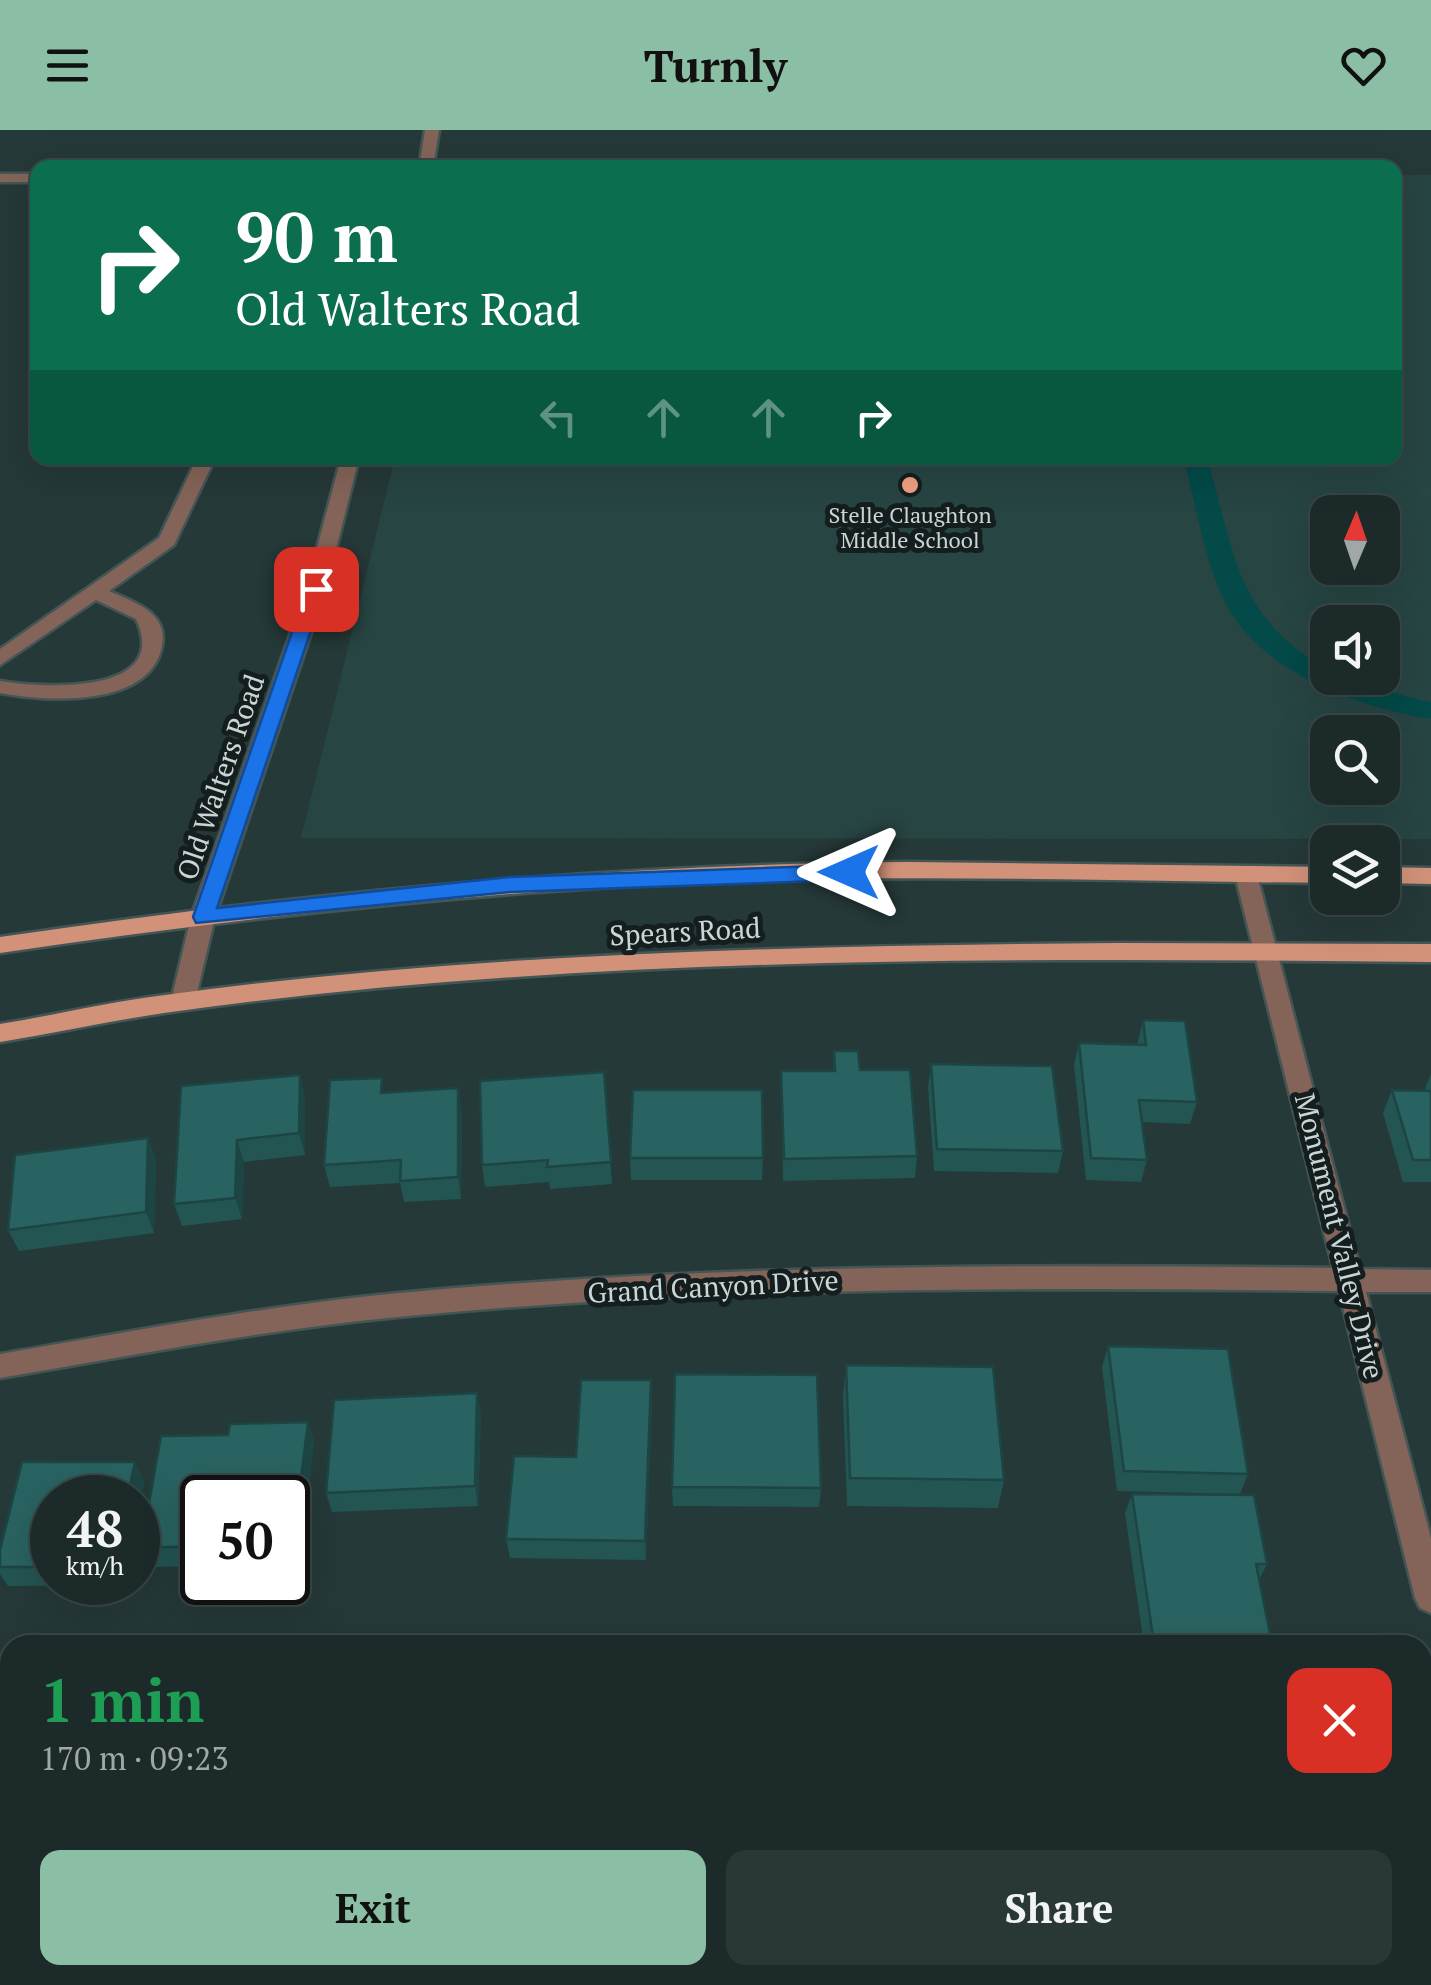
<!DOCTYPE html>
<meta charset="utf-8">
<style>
:root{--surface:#1c2b2a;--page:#293736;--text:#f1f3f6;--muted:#a0a7a8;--line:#3a4747;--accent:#8abfa5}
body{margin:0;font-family:"PT Serif",serif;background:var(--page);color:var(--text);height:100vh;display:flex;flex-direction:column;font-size:38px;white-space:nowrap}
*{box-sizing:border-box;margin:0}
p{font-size:32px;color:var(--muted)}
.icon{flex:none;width:55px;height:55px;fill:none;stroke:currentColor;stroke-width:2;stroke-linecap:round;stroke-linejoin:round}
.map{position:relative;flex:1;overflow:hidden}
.drawer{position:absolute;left:0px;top:1505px;width:1432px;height:350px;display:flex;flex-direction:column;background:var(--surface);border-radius:30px 30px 0 0;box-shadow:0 10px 40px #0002,0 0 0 2px var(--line)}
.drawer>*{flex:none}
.banner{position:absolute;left:30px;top:30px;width:1372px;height:305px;border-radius:20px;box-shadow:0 10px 40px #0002,0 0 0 2px var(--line);background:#0b6e4f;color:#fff;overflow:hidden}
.needle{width:65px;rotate:2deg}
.fabs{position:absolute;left:1310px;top:365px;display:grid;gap:20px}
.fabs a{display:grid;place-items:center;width:90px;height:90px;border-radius:20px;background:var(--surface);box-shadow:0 10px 40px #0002,0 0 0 2px var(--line);font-size:50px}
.speed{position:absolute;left:30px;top:1345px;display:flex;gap:20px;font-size:50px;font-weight:700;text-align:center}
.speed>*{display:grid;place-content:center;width:130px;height:130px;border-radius:50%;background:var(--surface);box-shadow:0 10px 40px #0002,0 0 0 2px var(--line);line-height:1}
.speed small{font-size:25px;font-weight:400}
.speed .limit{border:5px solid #111;border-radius:15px;background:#fff;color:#111}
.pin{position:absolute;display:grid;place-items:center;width:85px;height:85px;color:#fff;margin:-42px;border-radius:20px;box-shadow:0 5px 15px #0006}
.me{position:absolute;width:110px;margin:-55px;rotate:270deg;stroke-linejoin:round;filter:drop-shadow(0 0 8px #0008)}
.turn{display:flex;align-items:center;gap:35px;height:210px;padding:0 40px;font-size:45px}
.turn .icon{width:130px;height:130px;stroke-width:2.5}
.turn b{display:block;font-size:70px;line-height:85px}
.lanes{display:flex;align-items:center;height:95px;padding:0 40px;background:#0003;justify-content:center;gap:50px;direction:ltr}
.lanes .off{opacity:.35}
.round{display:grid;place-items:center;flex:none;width:105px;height:105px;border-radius:20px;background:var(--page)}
.headline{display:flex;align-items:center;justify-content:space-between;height:170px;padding:0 40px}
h1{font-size:60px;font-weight:800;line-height:75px;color:#1e9e55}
.primary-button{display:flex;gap:20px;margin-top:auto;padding:20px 40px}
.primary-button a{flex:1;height:115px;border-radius:20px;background:var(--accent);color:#111;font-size:40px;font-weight:800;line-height:115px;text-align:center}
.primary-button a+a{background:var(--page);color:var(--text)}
header{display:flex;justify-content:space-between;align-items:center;height:130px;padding:0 40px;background:var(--accent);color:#111;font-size:45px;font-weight:800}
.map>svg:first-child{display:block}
.built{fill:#274543;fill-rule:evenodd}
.green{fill:#034a48}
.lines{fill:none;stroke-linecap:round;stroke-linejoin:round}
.minor-casing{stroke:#435554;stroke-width:5}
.major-casing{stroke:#435554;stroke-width:5}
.minor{fill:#846458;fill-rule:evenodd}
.major{fill:#d29279;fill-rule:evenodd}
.wall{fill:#235553}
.shaded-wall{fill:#1d4544}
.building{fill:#296361;stroke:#1d4544;stroke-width:2.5}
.route{fill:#1a73e8;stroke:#114b97;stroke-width:2.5}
.poi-dot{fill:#f2a080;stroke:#151e1e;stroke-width:4}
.labels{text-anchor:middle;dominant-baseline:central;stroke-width:10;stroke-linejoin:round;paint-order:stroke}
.far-poi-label{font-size:22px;fill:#cad6d5;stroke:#151e1e}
.street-label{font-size:28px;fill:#cad6d5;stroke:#151e1e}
</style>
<header><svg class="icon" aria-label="menu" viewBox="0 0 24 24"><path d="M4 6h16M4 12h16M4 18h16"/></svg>Turnly<svg class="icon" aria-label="heart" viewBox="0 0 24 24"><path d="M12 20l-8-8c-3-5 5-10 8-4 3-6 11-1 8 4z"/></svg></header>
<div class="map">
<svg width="1431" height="1855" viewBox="0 0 1431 1855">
<rect width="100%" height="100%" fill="#253938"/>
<!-- built -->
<path class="built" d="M1395 45H1431V709L301 708 395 328H1395ZM1328 382H1382V438H1328ZM1328 492H1382V548H1328ZM1328 602H1382V658H1328Z"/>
<!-- green -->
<path class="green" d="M1183 328H1207C1235 422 1234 486 1327 539L1328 548C1362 548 1396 566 1431 572V589C1358 577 1265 544 1227 476 1205 436 1196 373 1183 328Z"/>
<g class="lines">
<defs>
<path id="minor" d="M425 0H439L433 38H419Z
M0 44H38V52H0Z
M197 328H215L174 415 109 461C133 472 169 482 162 516 150 578 47 572 0 563V551C42 558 172 566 136 489L96 470 0 535V519L159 408Z
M341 328H359L326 459 215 787 195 871 183 880 171 871 191 787 306 459Z
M1246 737 1257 745 1360 1139 1431 1140V1162H1366L1431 1408V1483L1420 1478 1415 1468 1339 1161C1022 1157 704 1156 388 1188 258 1201 129 1226 0 1248V1224C129 1202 258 1177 389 1164 702 1134 1018 1134 1333 1138L1235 745Z"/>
<path id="major" d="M908 732 1328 737V753C1108 751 889 743 669 754 445 765 222 790 0 823V807C301 763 603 734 908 732Z
M1382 737 1431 738V754L1382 753Z
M1119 813 1431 814V832C1011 828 580 824 164 883 109 891 55 903 0 912V894C55 885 109 872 165 865 480 822 801 816 1119 813Z"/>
</defs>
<!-- minor casing -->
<use href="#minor" class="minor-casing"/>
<!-- major casing -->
<use href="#major" class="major-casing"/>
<!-- minor -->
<use href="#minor" class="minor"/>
<!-- major -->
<use href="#major" class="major"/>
</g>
<!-- wall -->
<path class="wall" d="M1143 890 1197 972 1190 994 1142 992 1147 1030 1141 1052 1086 1050 1074 935 1079 913 1137 915Z
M834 921 860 940 917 1026 915 1048 783 1051 781 941H833Z
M931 934 1063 1021 1058 1043 934 1041 928 957Z
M604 942 612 1054 550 1059 549 1052 485 1057 482 1035Z
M1431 944V1052H1403L1383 983 1392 960 1424 961Z
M181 956 305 967V1025L244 1032 242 1089 182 1096 174 1074Z
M385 963 462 981 461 1069 404 1072 400 1053 330 1057 324 1035Z
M148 1008 156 1030 154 1103 19 1121 8 1100Z
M630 1028H763L762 1050H631Z
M1108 1216 1248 1344 1240 1364 1117 1361 1102 1237Z
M846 1235 1004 1350 998 1378 847 1376 843 1265Z
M651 1250 652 1271 646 1430 510 1428 506 1409 576 1327Z
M481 1284 478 1376 332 1382 326 1363Z
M308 1292 314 1312 300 1433 288 1434V1368H202V1436L150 1437 141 1418 228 1305Z
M22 1332H135L144 1352 138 1383V1368H52V1452H123L122 1455 8 1456 0 1444V1420Z
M672 1357 821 1358 819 1377 673 1376Z
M1132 1364 1267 1434 1259 1450 1271 1509 1268 1515H1144L1125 1383Z
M837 1845H969L972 1855H840Z
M1128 1845H1355L1357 1855H1129Z"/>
<!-- shaded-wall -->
<path class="shaded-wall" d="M300 945 305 967V1025L299 1003Z
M458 958 462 981 461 1069 458 1047Z
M148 1008 156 1030 154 1103 146 1082Z
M237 1010 244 1032 242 1089 235 1068Z
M651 1250 652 1271 646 1430 645 1411Z
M477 1263 481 1284 478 1376 475 1356Z
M308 1292 314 1312 300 1433 293 1414Z
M135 1332 144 1352 138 1383V1368H127Z"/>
<!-- building -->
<path class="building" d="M1143 890 1185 891 1197 972 1139 970 1147 1030 1091 1028 1079 913 1146 915Z
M834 921H858L860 940H910L917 1026 784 1029 781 941H835Z
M931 934 1052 936 1063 1021 937 1019Z
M604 942 611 1032 547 1037 548 1030 482 1035 480 951Z
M300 945 299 1003 237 1010 235 1068 174 1074 181 956Z
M382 948 381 963 458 958V1047L400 1051 401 1030 324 1035 330 950Z
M633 960H762L763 1028H630Z
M1392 960 1431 961V1030H1413Z
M148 1008 146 1082 8 1100 15 1025Z
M1108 1216 1228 1219 1248 1344 1124 1341Z
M846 1235 993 1237 1004 1350 850 1348Z
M675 1244 817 1245 821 1358 672 1357Z
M581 1250H651L645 1411 506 1409 514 1326 576 1327Z
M477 1263 475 1356 326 1363 334 1270Z
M308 1292 293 1414H288V1368H202V1416L141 1418 161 1306 228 1305 230 1294Z
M22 1332H135L127 1368H52V1437H0V1420Z
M1132 1364 1254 1365 1267 1434H1256L1271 1509 1153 1507Z
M843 1845H969L972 1855H845Z
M1142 1845H1355L1357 1855H1143Z"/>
<!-- route -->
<path class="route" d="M316 453 325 459 217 778 510 747 849 735 859 742 849 750 510 762 196 793 193 787 307 459Z"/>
<!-- markers -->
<circle class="poi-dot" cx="910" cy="355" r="10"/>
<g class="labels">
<!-- far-poi labels -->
<g class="far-poi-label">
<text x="910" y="384">Stelle Claughton<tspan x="910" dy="25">Middle School</tspan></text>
</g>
<!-- street labels -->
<g class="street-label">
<text transform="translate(220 647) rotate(-71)">Old Walters Road</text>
<text transform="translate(685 801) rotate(-3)">Spears Road</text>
<text transform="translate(1340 1106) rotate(76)">Monument Valley Drive</text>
<text transform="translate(713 1156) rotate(-3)">Grand Canyon Drive</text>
</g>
</g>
</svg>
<div class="fabs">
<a><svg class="needle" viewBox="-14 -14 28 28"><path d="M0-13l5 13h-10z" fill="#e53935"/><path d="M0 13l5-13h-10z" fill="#a0a7a8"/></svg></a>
<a><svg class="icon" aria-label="sound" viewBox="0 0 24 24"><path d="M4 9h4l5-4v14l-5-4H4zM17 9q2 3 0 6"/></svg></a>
<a><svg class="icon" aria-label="search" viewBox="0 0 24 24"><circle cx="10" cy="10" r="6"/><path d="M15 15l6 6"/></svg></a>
<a><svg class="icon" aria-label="layers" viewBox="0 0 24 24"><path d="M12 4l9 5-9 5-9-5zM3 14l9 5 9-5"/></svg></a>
</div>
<div class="speed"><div>48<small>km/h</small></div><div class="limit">50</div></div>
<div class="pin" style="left:316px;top:459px;background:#d93025"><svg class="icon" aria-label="arrive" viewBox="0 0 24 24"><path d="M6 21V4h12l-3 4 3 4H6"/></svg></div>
<svg class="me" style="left:849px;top:742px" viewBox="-20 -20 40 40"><path d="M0-17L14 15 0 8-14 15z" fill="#1a73e8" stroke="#fff" stroke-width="4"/></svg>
<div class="banner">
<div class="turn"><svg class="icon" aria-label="right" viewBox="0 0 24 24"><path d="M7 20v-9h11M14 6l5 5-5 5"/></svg><div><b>90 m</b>Old Walters Road</div></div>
<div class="lanes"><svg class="icon off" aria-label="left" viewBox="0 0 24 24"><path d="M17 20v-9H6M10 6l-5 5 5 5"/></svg><svg class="icon off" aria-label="ahead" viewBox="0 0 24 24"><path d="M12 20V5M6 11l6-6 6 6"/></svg><svg class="icon off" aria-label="ahead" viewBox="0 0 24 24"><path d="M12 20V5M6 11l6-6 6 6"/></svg><svg class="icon" aria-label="right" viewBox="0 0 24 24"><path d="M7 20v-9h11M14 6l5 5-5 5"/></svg></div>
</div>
<section class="drawer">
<div class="headline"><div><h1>1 min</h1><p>170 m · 09:23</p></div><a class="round" style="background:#d93025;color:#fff"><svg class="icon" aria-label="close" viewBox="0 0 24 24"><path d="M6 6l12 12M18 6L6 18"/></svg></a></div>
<div class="primary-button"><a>Exit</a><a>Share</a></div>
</section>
</div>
